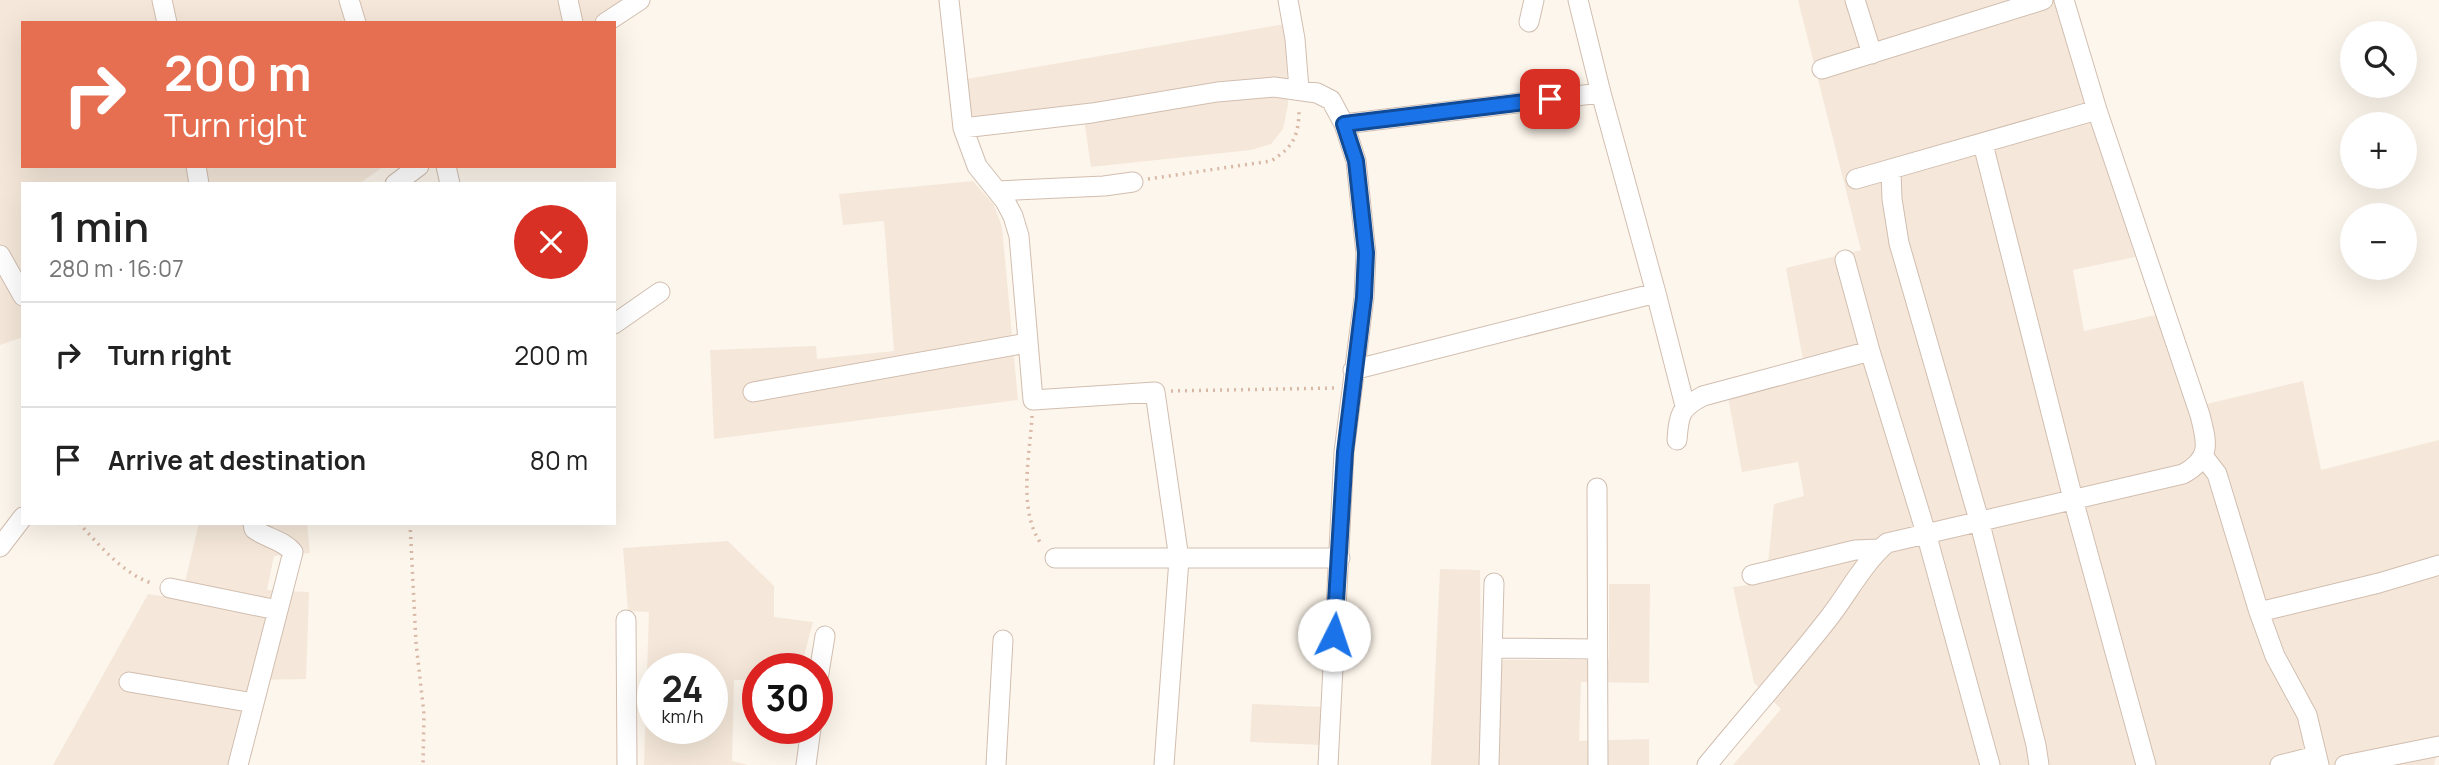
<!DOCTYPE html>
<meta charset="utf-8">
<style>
:root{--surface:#fff;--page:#f2f2f2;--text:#222;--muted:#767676;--line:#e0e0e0}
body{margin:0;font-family:Manrope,sans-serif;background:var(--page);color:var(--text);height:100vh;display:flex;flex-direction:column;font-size:26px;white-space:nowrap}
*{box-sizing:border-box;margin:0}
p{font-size:23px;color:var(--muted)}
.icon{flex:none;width:38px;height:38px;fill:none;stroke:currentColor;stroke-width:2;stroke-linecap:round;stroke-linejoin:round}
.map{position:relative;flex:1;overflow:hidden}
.side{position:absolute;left:21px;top:182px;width:595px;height:343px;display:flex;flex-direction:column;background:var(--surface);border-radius:0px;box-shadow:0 7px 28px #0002}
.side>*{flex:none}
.guide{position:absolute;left:21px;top:21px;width:595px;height:147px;border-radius:0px;box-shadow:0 7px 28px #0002;background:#e76f51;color:#fff;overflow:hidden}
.buttons{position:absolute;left:2340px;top:21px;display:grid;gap:14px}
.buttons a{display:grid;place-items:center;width:77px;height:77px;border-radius:50%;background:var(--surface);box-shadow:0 7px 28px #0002;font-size:35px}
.speed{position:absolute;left:637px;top:653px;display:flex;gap:14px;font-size:35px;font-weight:700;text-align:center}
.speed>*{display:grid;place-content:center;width:91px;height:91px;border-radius:50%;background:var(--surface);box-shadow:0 7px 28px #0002;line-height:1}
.speed small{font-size:18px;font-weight:400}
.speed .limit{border:10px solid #d22;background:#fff;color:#111}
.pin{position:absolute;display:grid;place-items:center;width:60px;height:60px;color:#fff;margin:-30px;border-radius:14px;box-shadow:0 4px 10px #0006}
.me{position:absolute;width:77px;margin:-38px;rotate:4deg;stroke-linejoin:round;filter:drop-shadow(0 0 5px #0008)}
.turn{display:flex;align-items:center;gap:24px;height:147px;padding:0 28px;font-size:32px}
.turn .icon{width:91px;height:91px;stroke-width:2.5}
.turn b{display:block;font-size:49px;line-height:60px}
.round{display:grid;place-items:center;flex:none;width:74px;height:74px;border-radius:37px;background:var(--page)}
.headline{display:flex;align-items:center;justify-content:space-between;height:119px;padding:0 28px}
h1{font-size:42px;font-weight:600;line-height:52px}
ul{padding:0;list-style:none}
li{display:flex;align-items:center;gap:21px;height:105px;padding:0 28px;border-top:2px solid var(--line)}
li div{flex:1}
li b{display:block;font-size:26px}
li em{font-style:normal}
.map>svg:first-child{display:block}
.residential{fill:#f5e8da;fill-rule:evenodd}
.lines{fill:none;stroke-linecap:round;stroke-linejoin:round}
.minor-casing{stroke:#d1beb0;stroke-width:21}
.path{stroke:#d9b8a5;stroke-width:3.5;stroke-dasharray:2 5;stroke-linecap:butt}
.minor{stroke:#fff;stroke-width:19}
.route-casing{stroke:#114b97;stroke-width:18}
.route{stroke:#1a73e8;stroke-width:12}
</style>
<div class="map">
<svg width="2439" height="765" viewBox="0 0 2439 765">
<rect width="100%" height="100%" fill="#fdf6ec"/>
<!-- residential -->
<path class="residential" d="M0 0H629L595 23H23V166H384L359 184H23V337L0 345Z
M1798 0H2057L2135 257 2073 270 2084 331 2156 315 2190 408 2303 381 2321 470 2439 440V745L2434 765H1733L1781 709 1754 683 1733 587 1766 583 1774 504 1804 496 1798 462 1742 472 1728 397 1806 376 1786 268 1861 250Z
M1285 24 1288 105 1283 129 1271 144 1251 150 1091 167 1082 106 971 117 967 79Z
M973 181 994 205 1002 227 1018 400 714 439 710 350 816 346 817 359 894 351 884 221 843 225 839 194Z
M199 523H307L310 553 274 556 267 590 309 592 306 679 251 680 228 765H53L148 594 181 599Z
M728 541 774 586V617L813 622 801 668H758V680H734L732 761 748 765H644L649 612 628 611 623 548ZM712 668V728H653V668Z
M1440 569 1480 570 1481 660H1609V584H1650L1649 683 1581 682 1579 741 1649 739V765H1431Z
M1252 704 1322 707 1320 745 1250 742Z"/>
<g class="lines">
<defs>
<path id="minor" d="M162 0 167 23
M349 0 356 23
M568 0 573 23
M949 0 963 128 977 166 1005 201 1013 216 1019 236 1033 400 1155 392 1179 559 1164 765
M1288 0 1295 39 1299 89
M1578 0 1601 93
M1855 0 1872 54
M1529 22 1534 0
M605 23 640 0
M1822 69 2043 0
M1344 124 1601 93 1656 293 1353 370
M963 128 1092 113 1217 92 1274 87 1317 93 1331 100 1344 124 1356 161 1366 253 1364 297 1344 452 1328 765
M1983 144 2073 499 2146 765
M196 166 199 184
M446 166 450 184
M1891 171 1892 199 1899 243 1979 520 2036 745 2039 765
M1856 179 2097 110
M395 184 419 166
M997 191 1104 186 1133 182
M0 255 23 296
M1845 260 1870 351 1926 533 1990 765
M1656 293 1685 406
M614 324 660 292
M753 392 1027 343
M1677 440C1679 414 1680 408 1703 396L1870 351
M2204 457 2217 474 2259 612 2275 656 2307 715 2319 765
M1597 488 1598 765
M0 547 23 517
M1055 558H1340
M1752 575 1855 550 1879 549
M170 588 277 610
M2259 612 2379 583 2439 565
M626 620 627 765
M1492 648 1597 649
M129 682 254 703
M817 685 825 636
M238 765 293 552C283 540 266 538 254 529L253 523
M806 765 811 728
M996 765 1003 640
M1489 765 1494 583
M1707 765C1747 716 1789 669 1828 619 1847 595 1864 562 1887 543L2183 474C2212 458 2207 443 2200 415L2097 110 2064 0
M2280 765 2316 756
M2345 765 2439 746"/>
</defs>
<!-- minor casing -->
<use href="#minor" class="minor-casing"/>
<!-- path -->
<path class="path" d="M1148 179 1271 161C1294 147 1299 135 1299 108
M1171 391 1335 388
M1032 416C1030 455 1017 511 1042 545
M79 523C100 546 124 575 154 584
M410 523 416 643 424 714 423 765"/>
<!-- minor -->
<use href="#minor" class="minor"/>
</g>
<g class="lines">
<defs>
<path id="route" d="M1334 635 1345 452 1364 297 1366 253 1356 161 1344 124 1550 99"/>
</defs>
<!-- route casing -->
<use href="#route" class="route-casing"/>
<!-- route -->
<use href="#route" class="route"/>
</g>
</svg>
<div class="buttons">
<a><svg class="icon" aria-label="search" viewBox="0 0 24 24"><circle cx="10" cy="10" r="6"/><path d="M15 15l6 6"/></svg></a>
<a>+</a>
<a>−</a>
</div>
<div class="speed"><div>24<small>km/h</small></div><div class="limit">30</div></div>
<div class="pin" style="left:1550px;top:99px;background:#d93025"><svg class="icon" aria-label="arrive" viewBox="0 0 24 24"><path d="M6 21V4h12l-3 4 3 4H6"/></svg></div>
<svg class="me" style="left:1334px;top:635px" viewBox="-20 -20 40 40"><circle r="19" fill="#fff"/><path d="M0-13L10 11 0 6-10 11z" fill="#1a73e8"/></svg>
<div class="guide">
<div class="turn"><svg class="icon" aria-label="right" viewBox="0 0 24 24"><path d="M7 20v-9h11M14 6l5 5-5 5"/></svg><div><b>200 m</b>Turn right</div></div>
</div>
<section class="side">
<div class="headline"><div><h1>1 min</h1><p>280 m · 16:07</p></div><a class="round" style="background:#d93025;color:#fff"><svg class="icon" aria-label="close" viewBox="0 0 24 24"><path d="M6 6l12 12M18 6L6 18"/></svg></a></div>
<ul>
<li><svg class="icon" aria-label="right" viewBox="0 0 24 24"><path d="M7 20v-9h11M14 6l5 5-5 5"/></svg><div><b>Turn right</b></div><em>200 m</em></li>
<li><svg class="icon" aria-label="arrive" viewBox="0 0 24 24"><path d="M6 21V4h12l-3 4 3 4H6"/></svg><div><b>Arrive at destination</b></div><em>80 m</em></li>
</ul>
</section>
</div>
